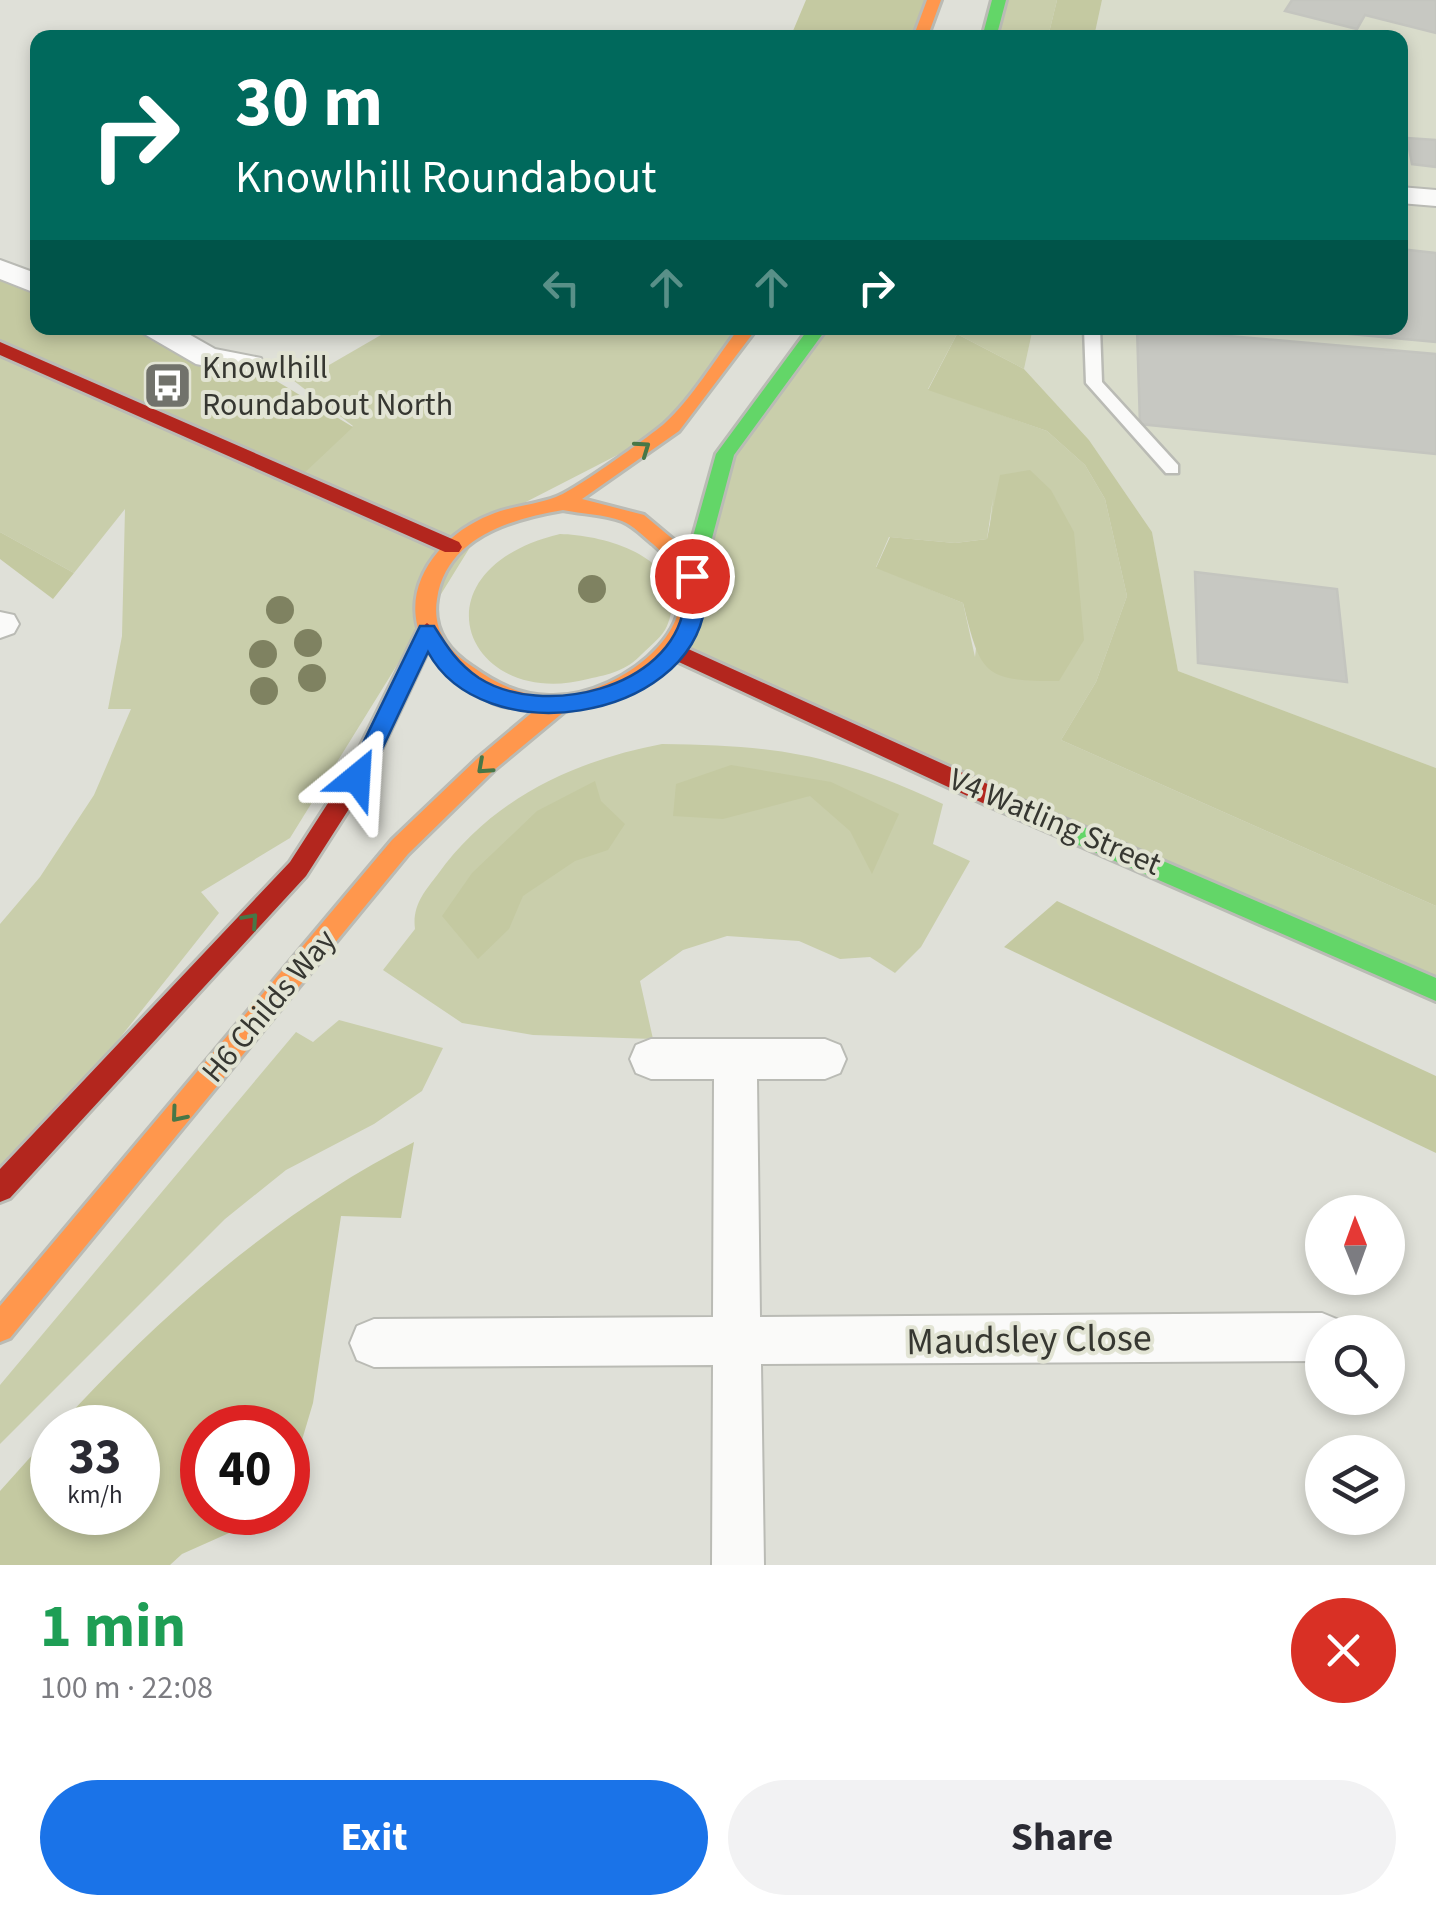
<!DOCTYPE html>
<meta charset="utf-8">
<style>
:root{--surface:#fff;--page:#f2f2f3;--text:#2b2b33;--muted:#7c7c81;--accent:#1a73e8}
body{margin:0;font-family:"Source Sans 3",sans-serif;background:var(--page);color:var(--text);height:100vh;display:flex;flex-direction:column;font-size:38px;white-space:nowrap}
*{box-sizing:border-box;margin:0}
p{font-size:32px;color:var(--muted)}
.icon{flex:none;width:55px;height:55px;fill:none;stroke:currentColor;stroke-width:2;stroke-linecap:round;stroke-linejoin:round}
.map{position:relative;height:1565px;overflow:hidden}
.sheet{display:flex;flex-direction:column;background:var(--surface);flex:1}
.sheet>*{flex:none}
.hud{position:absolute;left:30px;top:30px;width:1378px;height:305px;border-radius:20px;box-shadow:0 5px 15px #0003;background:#00695c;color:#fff;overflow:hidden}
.needle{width:65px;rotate:359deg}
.tools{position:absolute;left:1305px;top:1195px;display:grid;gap:20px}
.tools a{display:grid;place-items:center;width:100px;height:100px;border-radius:50%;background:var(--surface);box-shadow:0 5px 15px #0003;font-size:50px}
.speed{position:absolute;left:30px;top:1405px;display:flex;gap:20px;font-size:50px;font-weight:700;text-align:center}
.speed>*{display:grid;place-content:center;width:130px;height:130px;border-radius:50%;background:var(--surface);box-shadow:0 5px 15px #0003;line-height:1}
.speed small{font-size:25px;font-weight:400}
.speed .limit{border:15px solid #d22;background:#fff;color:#111}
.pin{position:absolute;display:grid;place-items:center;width:85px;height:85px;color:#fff;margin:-42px;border:5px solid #fff;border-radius:50%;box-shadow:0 2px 10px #0007}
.me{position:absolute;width:110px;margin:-55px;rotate:27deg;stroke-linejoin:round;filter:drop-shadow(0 0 8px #0008)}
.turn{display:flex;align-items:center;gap:35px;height:210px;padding:0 40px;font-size:45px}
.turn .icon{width:130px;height:130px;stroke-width:2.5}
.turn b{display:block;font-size:70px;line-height:85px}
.lanes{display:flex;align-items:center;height:95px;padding:0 40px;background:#0003;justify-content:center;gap:50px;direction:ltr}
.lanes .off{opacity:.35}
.round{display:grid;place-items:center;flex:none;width:105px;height:105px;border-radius:52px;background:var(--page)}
.head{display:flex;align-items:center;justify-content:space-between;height:170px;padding:0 40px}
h1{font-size:60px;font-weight:700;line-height:75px;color:#1e9e55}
.action{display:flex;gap:20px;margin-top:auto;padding:20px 40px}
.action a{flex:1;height:115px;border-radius:60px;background:var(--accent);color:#fff;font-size:40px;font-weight:700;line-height:115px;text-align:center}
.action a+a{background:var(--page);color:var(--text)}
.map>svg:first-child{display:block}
.built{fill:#d9dccb}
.green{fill:#c9ceab;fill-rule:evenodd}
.forest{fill:#c4c9a1}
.building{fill:#c7c8c2;stroke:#c4c5bf;stroke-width:2.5}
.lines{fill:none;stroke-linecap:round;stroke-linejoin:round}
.lane-casing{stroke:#babbb5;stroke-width:5}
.street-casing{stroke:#babbb5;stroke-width:4}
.fast-casing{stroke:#babbb5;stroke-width:6}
.slow-casing{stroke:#babbb5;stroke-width:6}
.jam-casing{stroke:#babbb5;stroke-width:6}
.lane{fill:#fafaf9;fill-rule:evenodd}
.street{fill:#fafaf9;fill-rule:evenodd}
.fast{fill:#63d668;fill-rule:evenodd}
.slow{fill:#ff974d;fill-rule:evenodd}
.jam{fill:#b3261e;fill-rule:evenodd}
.tree{fill:#7f8261}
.oneway{stroke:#487747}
.route{fill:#1a73e8;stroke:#114b97;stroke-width:2.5}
.labels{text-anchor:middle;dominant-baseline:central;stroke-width:8;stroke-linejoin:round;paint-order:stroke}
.poi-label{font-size:32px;fill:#363731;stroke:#e2e4d4;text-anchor:start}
.street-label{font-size:32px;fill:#363731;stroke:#e2e4d4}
.near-street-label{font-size:38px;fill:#363731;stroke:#e2e4d4}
</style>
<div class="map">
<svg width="1436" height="1565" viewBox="0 0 1436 1565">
<rect width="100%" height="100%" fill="#dfe0d8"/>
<!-- built -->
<path class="built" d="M1102 0H1436V768L1178 671 1152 532 1089 440 1024 369 1033 328H1400V38L1094 37Z"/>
<!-- green -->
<path class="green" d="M999 0H1057L1048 37 989 38Z
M393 328H724L738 341 672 427 485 523 290 838 201 892 219 913 0 1189V924L40 877 94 795 131 709H108L122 636 125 509 74 573 0 532V348L333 443 353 426 281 371 317 372Z
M821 328H1033L1024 369 957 334 928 389 1047 431 1085 465 1105 499 1127 596 1096 682 1061 740 1436 906V990L675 651 725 454ZM993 498 975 657 963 603 876 567 889 537 955 543 987 539Z
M560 534C606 535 695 559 667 626 663 636 650 646 642 654 626 671 610 674 588 679 465 711 409 570 560 534Z
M662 744C777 745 838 755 943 804L933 844 970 861 921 947 895 973 870 957 840 959 799 941 727 936 683 950 640 981 653 1039 533 1035 462 1023 383 970 415 929C412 906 424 892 438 874 492 799 573 761 662 744Z
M339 1020 443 1048 422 1091 374 1124 286 1170 225 1219 0 1444V1385L296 1032 313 1042Z"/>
<!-- forest -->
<path class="forest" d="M806 0H934L920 37 790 38Z
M1057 0H1102L1094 37H1048Z
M0 269 37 285 38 328H149L250 365 353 427 298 479 0 348Z
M957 334 1024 369 1089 440 1152 532 1178 671 1436 768V906L1061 740 1096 682 1127 596 1105 499 1085 465 1047 431 928 390Z
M1030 470 1051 490 1074 532 1084 640 1059 681C983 681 981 675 963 603L876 568 890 537 955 543 987 539 1000 475Z
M0 532 74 573 53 599 0 559Z
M731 765 831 782 899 814 872 874 850 831 810 796 723 819 673 816 676 784Z
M595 781 601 801 625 824 608 850 575 861 523 896 509 929 478 959 442 916 472 873 537 811Z
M1057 901 1436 1076V1153L1004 947Z
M414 1142 401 1218 341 1216 313 1403 288 1487V1428H202V1512L274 1513 182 1554 170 1565H0V1491L52 1433V1512H138V1428L58 1427C161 1314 277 1212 414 1142Z"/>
<!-- building -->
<path class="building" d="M1292 0H1436V33L1365 15 1357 29 1285 11Z
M1407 138 1436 140V167L1412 164Z
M1400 249 1436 253V342L1286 328H1400Z
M1137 328 1436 354V454L1140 424Z
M1195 572 1337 589 1347 682 1198 663Z"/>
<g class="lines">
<defs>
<path id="lane" d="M1084 328H1100L1102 382 1178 465V473H1166L1086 383Z"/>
<path id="street" d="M1400 187 1436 190V206L1400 203Z
M0 260 38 274V294L0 279Z
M134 328H178L215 349 261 358 265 365 250 375 196 364Z
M0 612 14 615 19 624 14 633 0 638Z
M651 1039H825L840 1045 846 1059 840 1073 825 1079H757L760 1317 1322 1313 1339 1320 1344 1332H1322V1361L761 1364 764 1565H712L713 1365 374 1367 357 1360 350 1343 357 1326 374 1319 713 1317 714 1079H651L636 1073 630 1059 636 1045Z"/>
<path id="fast" d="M992 0H1006L996 38H982Z
M809 328H827L734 455 702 576 699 581H685L682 576 716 454Z
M995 789 1436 978V1001L987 805 984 798 987 791Z"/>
<path id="slow" d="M927 0H941L927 38H913Z
M739 328H757L679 431 582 499 644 515 687 551 703 596 687 642 656 676 611 701 565 711 494 770 408 854 10 1338 0 1342V1306L392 840 478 758 535 710C521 708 503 708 490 701 464 689 436 667 423 641 397 587 441 534 490 515 511 506 535 505 556 497 574 491 647 438 664 424 691 400 717 357 739 328ZM563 510C582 514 604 514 622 521 634 526 643 536 653 544 732 611 624 699 549 696 519 695 497 684 473 667 448 651 432 630 437 599 446 538 510 519 563 510Z"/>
<path id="jam" d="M0 342 459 542 462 547 459 552H445L0 355Z
M427 623 437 631 365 784 306 876 10 1198 0 1202V1169L290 862 348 772 417 631Z
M675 643 1003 791 1006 798 1003 805H987L668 657 664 651Z"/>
</defs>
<!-- lane casing -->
<use href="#lane" class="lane-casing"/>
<!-- street casing -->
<use href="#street" class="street-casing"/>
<!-- fast casing -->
<use href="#fast" class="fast-casing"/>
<!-- slow casing -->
<use href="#slow" class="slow-casing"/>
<!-- jam casing -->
<use href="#jam" class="jam-casing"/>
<!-- lane -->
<use href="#lane" class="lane"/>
<!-- street -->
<use href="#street" class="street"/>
<!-- fast -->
<use href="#fast" class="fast"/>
<!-- slow -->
<use href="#slow" class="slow"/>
<!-- jam -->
<use href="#jam" class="jam"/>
</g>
<!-- trees -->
<g class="tree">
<circle cx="592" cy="589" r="14"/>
<circle cx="280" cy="610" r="14"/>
<circle cx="308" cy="643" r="14"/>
<circle cx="263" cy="654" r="14"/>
<circle cx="312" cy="678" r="14"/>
<circle cx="264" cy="691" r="14"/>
</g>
<!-- one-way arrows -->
<defs><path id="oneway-chevron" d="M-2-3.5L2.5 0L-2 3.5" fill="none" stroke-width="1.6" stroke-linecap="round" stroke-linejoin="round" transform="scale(2.5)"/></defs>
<g class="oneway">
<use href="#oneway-chevron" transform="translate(643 448) rotate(-35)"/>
<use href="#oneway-chevron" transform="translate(484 767) rotate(138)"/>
<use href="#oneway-chevron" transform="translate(251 920) rotate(-48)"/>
<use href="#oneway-chevron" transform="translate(178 1115) rotate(130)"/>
</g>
<!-- route -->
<path class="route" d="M692 568 703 576C703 585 706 597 705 606 688 723 482 752 428 652L365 785H349L346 778 420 626H434C447 647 458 664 479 678 542 718 670 690 684 607 686 597 683 585 682 576Z"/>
<!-- icons -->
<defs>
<symbol id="bus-square" viewBox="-11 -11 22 22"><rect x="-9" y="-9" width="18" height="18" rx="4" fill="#71726b" stroke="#e2e4d4"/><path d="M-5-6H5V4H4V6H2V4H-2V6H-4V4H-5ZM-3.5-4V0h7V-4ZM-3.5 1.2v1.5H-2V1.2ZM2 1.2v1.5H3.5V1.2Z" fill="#fff"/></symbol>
</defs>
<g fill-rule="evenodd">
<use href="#bus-square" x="140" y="358" width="55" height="55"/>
</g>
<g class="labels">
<!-- poi labels -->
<g class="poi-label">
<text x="202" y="368">Knowlhill<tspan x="202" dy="37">Roundabout North</tspan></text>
</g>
<!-- street labels -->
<g class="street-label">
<text transform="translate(1055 822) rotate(23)">V4 Watling Street</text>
<text transform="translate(269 1006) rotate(-50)">H6 Childs Way</text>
</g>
<!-- near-street labels -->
<g class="near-street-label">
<text transform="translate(1029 1340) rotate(-1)">Maudsley Close</text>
</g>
</g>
</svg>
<div class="tools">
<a><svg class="needle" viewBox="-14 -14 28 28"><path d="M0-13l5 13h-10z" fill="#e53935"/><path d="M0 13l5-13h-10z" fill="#7c7c81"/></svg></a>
<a><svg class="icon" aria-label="search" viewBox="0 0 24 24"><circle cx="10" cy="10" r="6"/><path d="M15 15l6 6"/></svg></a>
<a><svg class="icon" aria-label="layers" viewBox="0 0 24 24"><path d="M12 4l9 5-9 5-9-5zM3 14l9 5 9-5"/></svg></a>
</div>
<div class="speed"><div>33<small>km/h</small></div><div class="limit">40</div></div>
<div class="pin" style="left:692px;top:576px;background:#d93025"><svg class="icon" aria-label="arrive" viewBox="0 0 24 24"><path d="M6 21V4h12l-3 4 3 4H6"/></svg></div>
<svg class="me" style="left:357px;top:778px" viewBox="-20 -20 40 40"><path d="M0-17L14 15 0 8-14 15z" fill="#1a73e8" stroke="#fff" stroke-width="4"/></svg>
<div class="hud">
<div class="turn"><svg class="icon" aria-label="right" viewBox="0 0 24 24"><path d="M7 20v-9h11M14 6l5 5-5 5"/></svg><div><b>30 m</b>Knowlhill Roundabout</div></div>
<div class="lanes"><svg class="icon off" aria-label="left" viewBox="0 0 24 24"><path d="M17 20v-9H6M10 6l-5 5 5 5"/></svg><svg class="icon off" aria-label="ahead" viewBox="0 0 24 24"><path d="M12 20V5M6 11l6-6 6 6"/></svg><svg class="icon off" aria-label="ahead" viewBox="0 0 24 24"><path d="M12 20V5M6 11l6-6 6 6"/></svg><svg class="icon" aria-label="right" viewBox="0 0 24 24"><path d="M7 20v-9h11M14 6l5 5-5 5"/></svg></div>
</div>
</div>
<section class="sheet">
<div class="head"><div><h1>1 min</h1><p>100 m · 22:08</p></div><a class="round" style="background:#d93025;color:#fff"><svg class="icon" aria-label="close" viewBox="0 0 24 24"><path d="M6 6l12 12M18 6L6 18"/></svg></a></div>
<div class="action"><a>Exit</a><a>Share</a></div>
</section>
